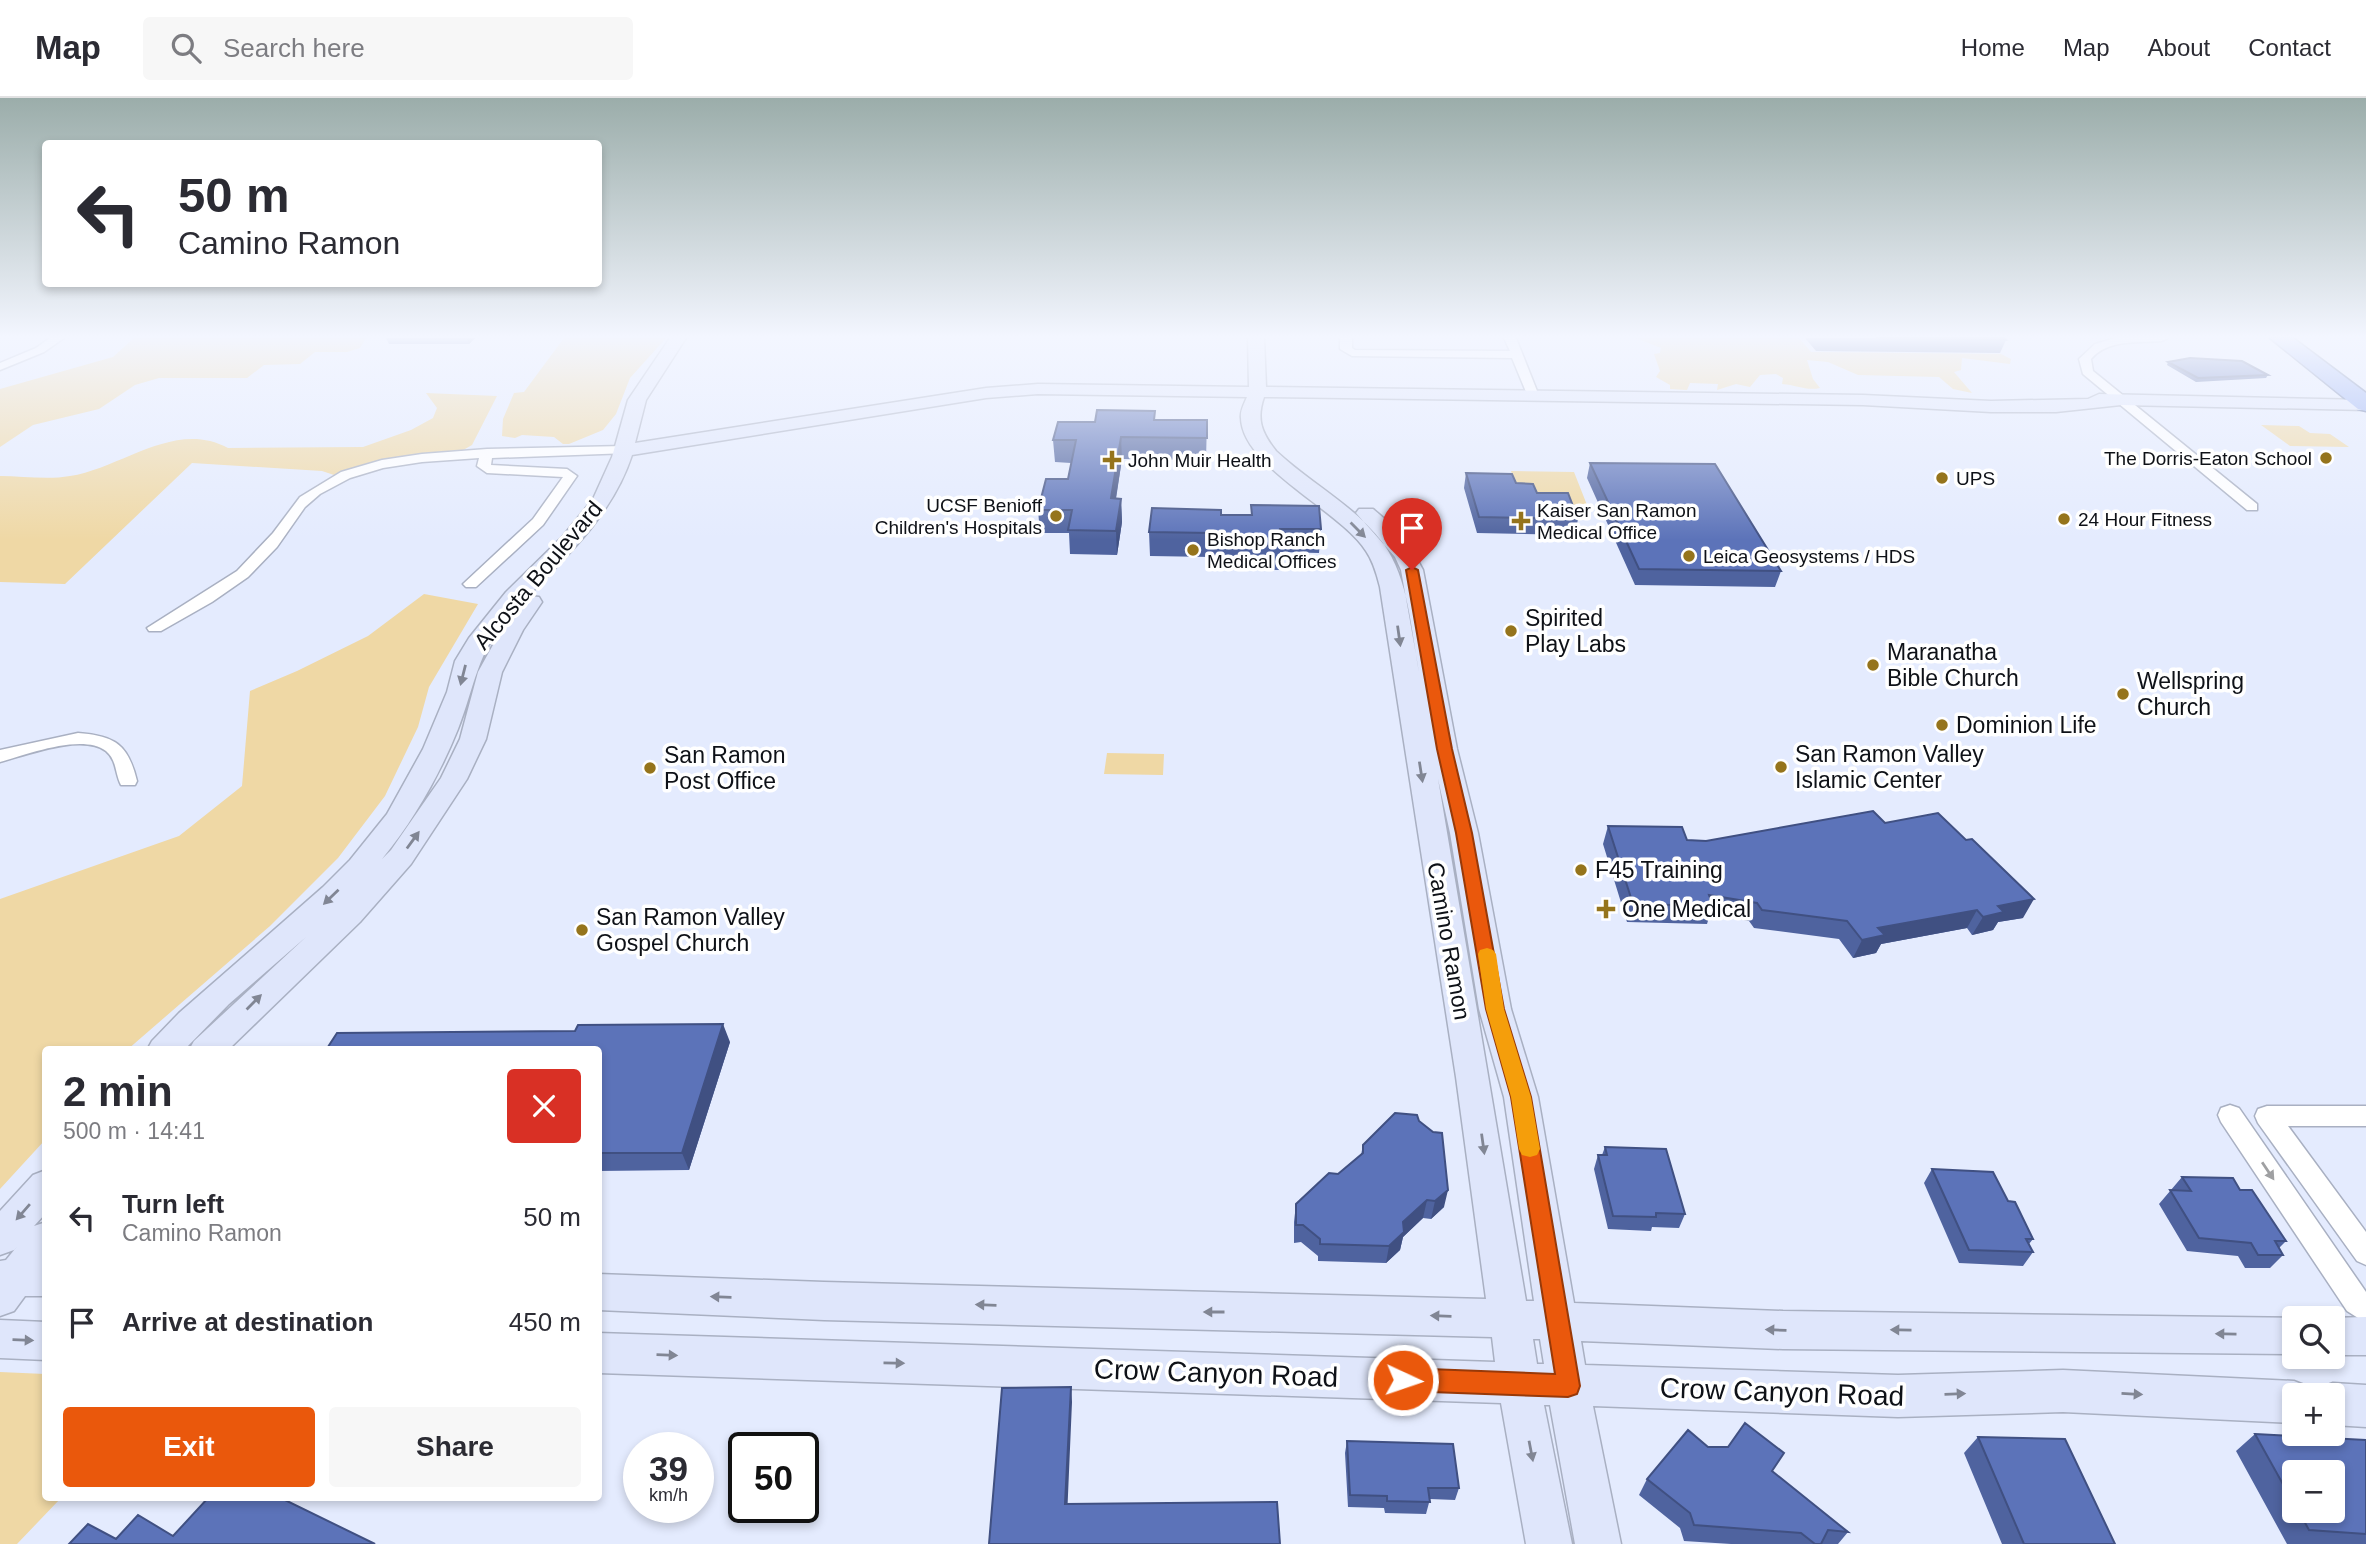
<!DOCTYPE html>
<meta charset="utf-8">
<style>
:root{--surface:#fff;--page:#f7f7f7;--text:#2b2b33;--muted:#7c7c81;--line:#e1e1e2;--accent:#ea580c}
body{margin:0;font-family:Helvetica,sans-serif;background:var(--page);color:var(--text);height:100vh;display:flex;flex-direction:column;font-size:26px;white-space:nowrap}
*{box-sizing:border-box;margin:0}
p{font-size:23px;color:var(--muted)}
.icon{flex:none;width:38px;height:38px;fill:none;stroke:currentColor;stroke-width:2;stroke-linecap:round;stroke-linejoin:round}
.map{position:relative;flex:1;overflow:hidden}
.side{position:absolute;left:42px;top:948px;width:560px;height:455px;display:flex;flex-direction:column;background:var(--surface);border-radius:7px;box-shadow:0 4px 10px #0003}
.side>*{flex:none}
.hud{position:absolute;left:42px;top:42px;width:560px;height:147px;border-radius:7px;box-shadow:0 4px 10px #0003;background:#fff;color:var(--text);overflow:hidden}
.tools{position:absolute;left:2282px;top:1208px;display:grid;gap:14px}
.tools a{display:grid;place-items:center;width:63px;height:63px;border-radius:7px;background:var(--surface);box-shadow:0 4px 10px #0003;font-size:35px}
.speed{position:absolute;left:623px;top:1334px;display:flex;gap:14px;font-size:35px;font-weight:700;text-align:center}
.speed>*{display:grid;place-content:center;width:91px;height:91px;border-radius:50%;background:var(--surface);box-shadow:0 4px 10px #0003;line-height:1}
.speed small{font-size:18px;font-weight:400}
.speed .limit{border:4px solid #111;border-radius:10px;background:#fff;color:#111}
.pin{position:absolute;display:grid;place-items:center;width:60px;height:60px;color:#fff;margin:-72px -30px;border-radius:50% 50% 50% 0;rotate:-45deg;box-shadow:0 0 7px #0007}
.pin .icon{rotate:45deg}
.me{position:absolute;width:77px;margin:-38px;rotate:93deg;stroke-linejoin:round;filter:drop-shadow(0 0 5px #0008)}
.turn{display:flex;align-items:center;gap:24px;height:147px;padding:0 21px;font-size:32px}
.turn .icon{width:91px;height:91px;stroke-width:2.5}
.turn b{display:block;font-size:49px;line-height:60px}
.round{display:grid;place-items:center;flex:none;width:74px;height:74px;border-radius:7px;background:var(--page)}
.headline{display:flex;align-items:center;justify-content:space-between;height:119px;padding:0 21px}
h1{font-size:42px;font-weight:700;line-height:52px}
.cta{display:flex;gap:14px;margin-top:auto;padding:14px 21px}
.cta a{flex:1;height:80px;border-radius:7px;background:var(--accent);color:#fff;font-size:28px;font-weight:700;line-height:80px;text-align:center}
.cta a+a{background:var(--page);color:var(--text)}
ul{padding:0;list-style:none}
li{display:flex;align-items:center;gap:21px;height:105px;padding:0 21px}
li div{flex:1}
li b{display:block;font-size:26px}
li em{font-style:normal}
header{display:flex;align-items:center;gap:42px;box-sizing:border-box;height:98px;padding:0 35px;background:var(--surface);border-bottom:2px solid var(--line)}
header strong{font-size:33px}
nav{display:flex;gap:38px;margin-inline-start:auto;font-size:24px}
.search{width:490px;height:63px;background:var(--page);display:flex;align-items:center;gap:18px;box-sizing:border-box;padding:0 24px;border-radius:7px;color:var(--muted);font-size:26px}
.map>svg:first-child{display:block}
.green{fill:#efd8a5}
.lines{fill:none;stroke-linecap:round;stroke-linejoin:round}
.street-casing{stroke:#a9b0c2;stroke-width:3}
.secondary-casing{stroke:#a9b0c2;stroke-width:3}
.highway-casing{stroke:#6476a5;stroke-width:3}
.street{fill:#fff;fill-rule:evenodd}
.secondary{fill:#dfe6fb;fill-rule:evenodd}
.highway{fill:#93acf2;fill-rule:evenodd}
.wall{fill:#4f639f;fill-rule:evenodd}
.shaded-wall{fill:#405082}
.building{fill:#5c73b9;stroke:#405082;stroke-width:2}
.oneway{fill:#818694}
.oneway2{fill:#9fa0a2}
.route{fill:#ea580c;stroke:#983908;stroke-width:2}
.slow{fill:#f59e0b}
.poi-dot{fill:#95741c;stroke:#fff;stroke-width:2.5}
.labels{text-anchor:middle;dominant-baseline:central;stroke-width:7;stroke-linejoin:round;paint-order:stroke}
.far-poi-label{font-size:19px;fill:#0e1117;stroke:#fff;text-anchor:start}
.street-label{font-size:23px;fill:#0e1117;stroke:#fff}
.poi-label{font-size:23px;fill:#0e1117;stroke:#fff;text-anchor:start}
.near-street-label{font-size:28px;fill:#0e1117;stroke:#fff}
</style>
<header>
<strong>Map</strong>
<div class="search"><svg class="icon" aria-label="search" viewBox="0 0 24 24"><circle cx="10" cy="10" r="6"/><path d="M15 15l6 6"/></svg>Search here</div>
<nav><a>Home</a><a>Map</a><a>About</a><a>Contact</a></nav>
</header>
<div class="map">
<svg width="2366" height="1446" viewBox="0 0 2366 1446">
<rect width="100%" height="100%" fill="#e4ebfe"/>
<!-- green -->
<path class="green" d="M134 240H366L360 250 347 254H315L300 266 264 267 247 280H159L135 287 99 311 33 327 0 349V291L113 259Z
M564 240H666L630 280 616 316 603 332 569 346H563L554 339 522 337 515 340 502 338 503 321 514 295 524 294Z
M1636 240H1799L1811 254 2001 256 2011 261 2010 266 1962 260 1961 272 1954 274 1972 295 1953 291 1939 279 1858 277 1828 264 1807 262 1813 281 1820 290C1806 293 1797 287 1782 286L1783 280 1776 276 1760 277 1750 289 1736 286 1717 292 1718 286 1690 285 1687 292 1670 291V287L1656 279 1660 273 1654 256 1660 255 1661 250Z
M426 295 497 298 472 347 458 355 375 365 334 377 322 373 192 365 65 486 0 484V378C22 378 48 382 70 378 122 370 175 321 228 350L363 349 411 332 433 320 437 310Z
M2261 327 2299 328 2310 335 2330 336 2349 349 2290 348Z
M1511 373 1574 374 1587 407 1533 406 1519 400Z
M424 496 478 506 429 589 418 629 385 698 338 760 270 828 127 952H46L45 1042 0 1091V801L179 738 242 688 250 593 297 573 368 538Z
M1107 655 1164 656 1163 677 1104 676Z
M0 1274 45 1276 46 1400H61L17 1446H0Z"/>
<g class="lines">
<defs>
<path id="street" d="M50 240H64L44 254 0 272V265L36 250Z
M1340 240H1352V250L1355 252 1510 253 1504 240H1516L1539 298 1529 301 1512 260 1352 258 1340 251Z
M2116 240H2168L2162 243C2138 245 2108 241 2091 261L2093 273 2257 406V412H2247L2083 276 2079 261 2095 246Z
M624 348 629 349V355L492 360 491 367 567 371 577 378 543 427 476 489H466L463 486 533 421 563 379 487 375 477 368 479 360 422 364 383 370 350 380 320 396 305 409 277 449 248 479 212 504 161 533H149L147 530 237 473 273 435 300 399 341 374 382 362 422 356 487 351Z
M78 635C115 638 128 646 137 683L135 687H121C115 676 117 662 106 653 82 635 26 657 0 664V652Z
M2230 1007 2239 1010 2366 1194V1225L2347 1213 2221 1024 2218 1017 2221 1010Z
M2267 1008H2366V1028H2288L2366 1134V1167L2357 1163 2258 1025 2255 1018 2258 1011Z"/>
<path id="secondary" d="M670 240H686L646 302 635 345 986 290 1038 286 1249 289 1248 240H1264L1266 289 1863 297 1991 303 2088 301 2099 296 2366 302V312L2121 307 2056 314H1991L1863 307 1264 299C1256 322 1262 335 1276 353 1310 385 1355 408 1383 445 1409 481 1411 532 1419 574L1401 472 1395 459 1356 415 1359 411H1373C1394 428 1411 448 1423 472L1457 651 1478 735 1511 911 1538 999 1574 1205 1783 1213 2299 1220H2294V1256L1783 1251 1581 1243 1585 1267 1898 1277 2063 1272 2294 1283 2309 1289 2312 1297H2294V1325L2063 1314 1898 1319 1593 1308 1621 1446H1575L1550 1307H1544L1572 1446H1526L1501 1305 598 1275V1235L1495 1264 1492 1239 824 1222 598 1212V1176L824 1184 1486 1201 1456 979 1380 489C1377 477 1373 463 1366 453 1341 413 1242 369 1241 320 1240 313 1244 306 1247 299L1038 296 986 300 632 357C613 415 570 455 528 498L539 499 542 504 523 532 502 574 486 641 467 681 411 766 360 824 228 952H189L194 943 306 839 229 906 184 952H147L152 943 179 915 323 789 350 762 387 716 423 651 447 594 455 563 469 540 506 494 563 438 593 401 612 359 628 302ZM509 518 478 574 460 641 441 680 391 752 382 761C414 722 439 678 458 631 475 588 477 554 509 518ZM1438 681 1450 735 1479 911 1504 999 1534 1203H1526ZM1533 1241H1540L1544 1266H1537Z
M46 1072V1115L34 1128 46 1124V1198H25L14 1213 0 1218V1163L6 1162 19 1146 14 1152 0 1157V1113L33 1077Z
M2366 1219V1257H2333V1220H2330Z
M0 1222 46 1224V1262L0 1260Z
M2333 1285 2366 1287V1329L2333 1327V1297H2316L2318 1291Z"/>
<path id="highway" d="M2270 240H2293L2366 295V313L2358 311Z"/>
</defs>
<!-- street casing -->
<use href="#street" class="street-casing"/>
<!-- secondary casing -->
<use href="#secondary" class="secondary-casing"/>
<!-- highway casing -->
<use href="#highway" class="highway-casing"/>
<!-- street -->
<use href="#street" class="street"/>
<!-- secondary -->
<use href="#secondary" class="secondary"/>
<!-- highway -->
<use href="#highway" class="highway"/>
</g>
<!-- wall -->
<path class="wall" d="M386 240H475L469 246H389Z
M1805 240H2004L2006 242 2000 255 1816 253Z
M2168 264 2268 277 2266 280 2196 284 2167 267Z
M1155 322H1207L1206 362 1122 361 1116 401H1121L1122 424 1117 457 1070 456 1069 435H1040L1038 412 1068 381 1071 365 1055 364 1053 342 1095 324Z
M1590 365 1781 473 1775 489 1635 487 1587 380Z
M1466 375 1516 385 1537 395 1578 421 1575 437 1477 435 1464 390Z
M1221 417 1321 431 1319 455 1280 454 1279 472 1211 471V459L1150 458 1149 434Z
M1885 725 2023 820 1998 824 1993 832 1972 837 1967 830 1881 846 1876 855 1853 860 1839 841 1754 830 1749 823 1710 816 1707 826 1627 824 1603 746 1608 728 1687 742 1706 743Z
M730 944 689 1072 598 1073V952Z
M1363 1047 1444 1109 1431 1121 1423 1120 1403 1139 1400 1152 1386 1165 1318 1163V1158L1301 1144 1294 1145V1124L1296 1106 1338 1076 1361 1057Z
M1605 1049 1685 1116 1679 1130 1652 1129 1651 1133 1608 1131 1594 1071 1598 1057H1602Z
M1932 1071 2008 1103 2033 1141 2029 1146 2033 1154 2023 1168 1959 1165 1924 1085Z
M2182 1079 2240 1092 2286 1143 2279 1150 2283 1157 2270 1170H2245L2238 1158 2187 1153 2159 1106Z
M2255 1336 2366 1342V1446H2287L2236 1353ZM2294 1374 2333 1412H2294Z
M1978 1339 2115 1446H2002L1964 1355Z
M1347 1343 1459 1390 1455 1402 1430 1401 1426 1416 1385 1415 1384 1410 1348 1409 1345 1355Z
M1708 1349 1772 1373 1848 1434 1838 1446H1731L1684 1443 1680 1430 1639 1397 1647 1381Z"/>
<!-- shaded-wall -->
<path class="shaded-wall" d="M467 240H475L469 246Z
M1121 339 1122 361 1112 424 1111 400Z
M1121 401 1122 424 1117 457 1116 433Z
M2034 801 2023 820 1998 824 1993 832 1972 837 1983 819 1998 808Z
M1977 812 1967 830 1881 846 1876 855 1853 860 1862 842 1878 830Z
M723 926 730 944 689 1072 682 1055Z
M1448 1092 1444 1109 1431 1121 1435 1103Z
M1427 1102 1423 1120 1403 1139 1400 1152 1386 1165 1389 1148 1403 1124Z
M1071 1289 1072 1304 1067 1420 1065 1406Z"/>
<!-- building -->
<path class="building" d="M1876 240H2004L2006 242Z
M2190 260 2242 263 2268 277 2198 280 2168 264Z
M1097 312 1155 313 1154 322H1207V340L1121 339 1111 400 1121 401 1116 433 1068 432 1072 412H1038L1046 381H1068L1076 342H1053L1058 324H1095Z
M1590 365 1715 366 1781 473 1639 471Z
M1466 375 1512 376 1516 385 1533 386 1537 395H1568L1578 421 1479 419Z
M1251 407 1319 408 1321 431H1280L1281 448 1211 447V435L1149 434 1152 410 1221 412V417H1252Z
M1873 713 1885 725 1938 715 1966 742 1972 741 2034 801 1998 808 2004 814 1983 819 1977 812 1878 830 1885 837 1862 842 1847 823 1762 812 1757 805 1709 797 1713 808 1633 806 1608 728 1682 729 1687 742 1706 743Z
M723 926 682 1055H598V952H326L337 935 575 933 578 927Z
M1395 1015 1417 1017 1419 1023 1433 1034 1442 1035 1448 1092 1435 1103 1427 1102 1403 1124 1404 1134 1389 1148 1320 1146V1141L1303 1127H1296V1106L1329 1075 1338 1076 1363 1055V1047Z
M1605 1049 1666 1051 1685 1116 1656 1115V1119L1613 1118 1598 1057H1607Z
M1932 1071 1993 1074 2008 1103 2015 1104 2033 1141H2026L2033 1154 1969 1152Z
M2182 1079 2233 1080 2240 1092H2252L2286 1143H2275L2283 1157H2258L2251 1145 2199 1140 2170 1092 2191 1093Z
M1071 1289 1065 1406 1277 1404 1280 1446H989L1002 1290Z
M1745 1325 1784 1355 1772 1373 1848 1434 1828 1432 1821 1446H1815L1801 1435 1694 1427 1690 1415 1647 1381 1688 1332 1708 1349H1728Z
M2255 1336 2366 1342V1436L2309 1432 2298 1412H2333V1374H2294V1406Z
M1978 1339 2065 1341 2115 1446H2024Z
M1347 1343 1453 1346 1459 1390H1428L1430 1404 1387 1403V1398L1350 1397Z
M208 1400H281L375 1446H69L88 1426 116 1441 138 1417 173 1438Z"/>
<!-- one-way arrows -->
<defs><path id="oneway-solid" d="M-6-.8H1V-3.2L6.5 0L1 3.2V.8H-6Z" transform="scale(1.75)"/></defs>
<g class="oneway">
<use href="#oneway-solid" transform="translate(1358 432) rotate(45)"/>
<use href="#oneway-solid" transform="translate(1399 538) rotate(82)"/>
<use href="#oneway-solid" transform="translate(463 577) rotate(104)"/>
<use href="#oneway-solid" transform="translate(1421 674) rotate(81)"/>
<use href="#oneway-solid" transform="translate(413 742) rotate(-54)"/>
<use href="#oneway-solid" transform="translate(331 799) rotate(136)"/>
<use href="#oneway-solid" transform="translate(254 904) rotate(-45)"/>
<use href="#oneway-solid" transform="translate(1483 1046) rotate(82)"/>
<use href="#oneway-solid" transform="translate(23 1114) rotate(131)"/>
<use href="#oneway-solid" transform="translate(721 1199) rotate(-178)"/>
<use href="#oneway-solid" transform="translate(986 1207) rotate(-178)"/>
<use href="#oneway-solid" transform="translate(1214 1214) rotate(180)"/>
<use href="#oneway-solid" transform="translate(1441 1218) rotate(-178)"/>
<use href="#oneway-solid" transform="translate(1776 1232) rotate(-178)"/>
<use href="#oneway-solid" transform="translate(1901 1232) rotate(-179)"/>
<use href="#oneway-solid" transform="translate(2226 1236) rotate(-179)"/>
<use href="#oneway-solid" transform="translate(23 1242) rotate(2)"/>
<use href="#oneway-solid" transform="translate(667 1257) rotate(2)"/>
<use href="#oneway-solid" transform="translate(894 1265) rotate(1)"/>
<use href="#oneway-solid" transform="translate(1955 1296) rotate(-2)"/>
<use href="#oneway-solid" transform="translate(2132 1296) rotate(3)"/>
<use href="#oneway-solid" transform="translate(1531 1353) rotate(79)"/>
</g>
<use class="oneway2" href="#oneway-solid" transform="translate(2268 1073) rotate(56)"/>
<!-- sky -->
<linearGradient id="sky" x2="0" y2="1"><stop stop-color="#9badaa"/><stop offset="0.54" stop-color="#f3f6ff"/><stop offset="1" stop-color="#f3f6ff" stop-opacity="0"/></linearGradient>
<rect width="2366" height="442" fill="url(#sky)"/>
<!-- route -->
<path class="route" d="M1412 469 1418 472 1452 651 1472 735 1504 911 1531 999 1580 1288 1577 1296 1568 1299 1403 1293 1395 1290 1391 1282 1395 1273 1403 1270 1555 1276 1511 999 1486 911 1456 735 1437 651 1406 472Z"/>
<!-- slow -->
<path class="slow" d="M1487 850 1493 852 1496 856 1504 911 1531 999 1540 1051 1537 1057 1530 1059 1522 1057 1519 1051 1511 999 1486 911 1478 856 1480 852Z"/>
<!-- markers -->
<g class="poi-dot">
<circle cx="2326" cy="360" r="7"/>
<path d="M1108.5 351.5h7v7h7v7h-7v7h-7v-7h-7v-7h7z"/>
<circle cx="1942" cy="380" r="7"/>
<circle cx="1056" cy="418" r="7"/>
<circle cx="2064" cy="421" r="7"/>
<path d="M1517.5 412.5h7v7h7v7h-7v7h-7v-7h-7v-7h7z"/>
<circle cx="1193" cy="452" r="7"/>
<circle cx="1689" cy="458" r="7"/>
<circle cx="1511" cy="533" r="7"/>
<circle cx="1873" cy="567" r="7"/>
<circle cx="2123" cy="596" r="7"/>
<circle cx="1942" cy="627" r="7"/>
<circle cx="1781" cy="669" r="7"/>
<circle cx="650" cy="670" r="7"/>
<circle cx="1581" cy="772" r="7"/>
<path d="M1602.5 800.5h7v7h7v7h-7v7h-7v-7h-7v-7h7z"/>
<circle cx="582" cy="832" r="7"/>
</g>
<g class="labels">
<!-- far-poi labels -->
<g class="far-poi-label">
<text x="2312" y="360" text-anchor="end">The Dorris-Eaton School</text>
<text x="1128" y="362">John Muir Health</text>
<text x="1956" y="380">UPS</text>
<text x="1042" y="407" text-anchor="end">UCSF Benioff<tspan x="1042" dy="22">Children's Hospitals</tspan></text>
<text x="1537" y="412">Kaiser San Ramon<tspan x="1537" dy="22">Medical Office</tspan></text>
<text x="2078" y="421">24 Hour Fitness</text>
<text x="1207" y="441">Bishop Ranch<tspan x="1207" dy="22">Medical Offices</tspan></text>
<text x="1703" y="458">Leica Geosystems / HDS</text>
</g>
<!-- street labels -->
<g class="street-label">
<text transform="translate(538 477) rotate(-50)">Alcosta Boulevard</text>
<text transform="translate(1449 843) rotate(80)">Camino Ramon</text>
</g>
<!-- poi labels -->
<g class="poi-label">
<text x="1525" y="520">Spirited<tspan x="1525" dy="26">Play Labs</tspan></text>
<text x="1887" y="554">Maranatha<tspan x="1887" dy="26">Bible Church</tspan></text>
<text x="2137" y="583">Wellspring<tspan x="2137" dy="26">Church</tspan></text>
<text x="1956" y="627">Dominion Life</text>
<text x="1795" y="656">San Ramon Valley<tspan x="1795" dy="26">Islamic Center</tspan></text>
<text x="664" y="657">San Ramon<tspan x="664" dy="26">Post Office</tspan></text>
<text x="1595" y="772">F45 Training</text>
<text x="1622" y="811">One Medical</text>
<text x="596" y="819">San Ramon Valley<tspan x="596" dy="26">Gospel Church</tspan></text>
</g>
<!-- near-street labels -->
<g class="near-street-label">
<text transform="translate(1216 1275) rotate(2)">Crow Canyon Road</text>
<text transform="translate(1782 1294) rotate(2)">Crow Canyon Road</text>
</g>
</g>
</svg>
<div class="tools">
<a><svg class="icon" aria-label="search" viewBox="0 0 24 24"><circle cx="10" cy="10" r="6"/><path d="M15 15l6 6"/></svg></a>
<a>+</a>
<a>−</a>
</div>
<div class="speed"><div>39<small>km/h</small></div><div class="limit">50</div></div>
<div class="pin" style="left:1412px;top:472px;background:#d93025"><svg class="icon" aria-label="arrive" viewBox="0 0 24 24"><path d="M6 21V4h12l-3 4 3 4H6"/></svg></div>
<svg class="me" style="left:1403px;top:1282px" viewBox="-20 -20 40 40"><circle r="17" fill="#ea580c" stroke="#fff" stroke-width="3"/><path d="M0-11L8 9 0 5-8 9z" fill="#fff"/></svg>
<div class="hud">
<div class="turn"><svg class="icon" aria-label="left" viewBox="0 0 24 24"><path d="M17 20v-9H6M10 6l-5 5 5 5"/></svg><div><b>50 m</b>Camino Ramon</div></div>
</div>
<section class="side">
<div class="headline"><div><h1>2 min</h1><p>500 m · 14:41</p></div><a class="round" style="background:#d93025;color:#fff"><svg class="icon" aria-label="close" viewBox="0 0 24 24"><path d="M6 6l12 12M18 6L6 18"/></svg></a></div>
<ul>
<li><svg class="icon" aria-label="left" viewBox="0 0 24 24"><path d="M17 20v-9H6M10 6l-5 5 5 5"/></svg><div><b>Turn left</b><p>Camino Ramon</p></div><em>50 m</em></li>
<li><svg class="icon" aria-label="arrive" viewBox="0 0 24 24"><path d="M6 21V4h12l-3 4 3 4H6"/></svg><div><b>Arrive at destination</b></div><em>450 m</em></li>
</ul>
<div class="cta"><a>Exit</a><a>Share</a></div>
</section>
</div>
